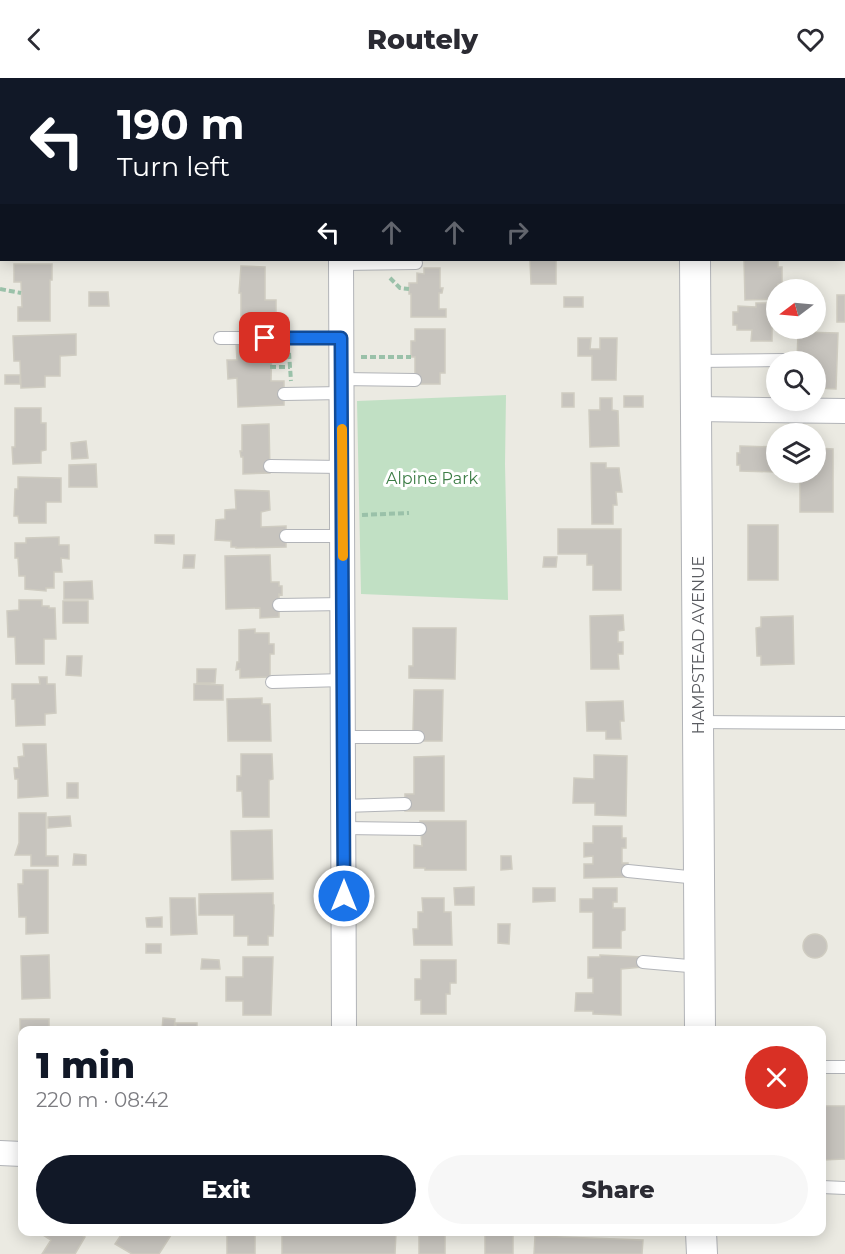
<!DOCTYPE html>
<meta charset="utf-8">
<style>
:root{--surface:#fff;--page:#f7f7f7;--text:#2b2b33;--muted:#7c7c81;--accent:#111827}
body{margin:0;font-family:Montserrat,sans-serif;background:var(--page);color:var(--text);height:100vh;display:flex;flex-direction:column;font-size:22px;white-space:nowrap}
*{box-sizing:border-box;margin:0}
p{font-size:20px;color:var(--muted)}
.icon{flex:none;width:33px;height:33px;fill:none;stroke:currentColor;stroke-width:2;stroke-linecap:round;stroke-linejoin:round}
.map{position:relative;flex:1;overflow:hidden}
.panel{position:absolute;left:18px;top:948px;width:808px;height:210px;display:flex;flex-direction:column;background:var(--surface);border-radius:12px;box-shadow:0 3px 15px #0003}
.panel>*{flex:none}
.hud{position:absolute;left:0px;top:0px;width:846px;height:183px;box-shadow:0 3px 15px #0003;background:#111827;color:#fff;overflow:hidden}
.needle{width:39px;rotate:254deg}
.controls{position:absolute;left:766px;top:201px;display:grid;gap:12px}
.controls a{display:grid;place-items:center;width:60px;height:60px;border-radius:50%;background:var(--surface);box-shadow:0 3px 15px #0003;font-size:30px}
.pin{position:absolute;display:grid;place-items:center;width:51px;height:51px;color:#fff;margin:-26px;border-radius:12px;box-shadow:0 3px 9px #0006}
.me{position:absolute;width:66px;margin:-33px;rotate:0deg;stroke-linejoin:round;filter:drop-shadow(0 0 4px #0008)}
.turn{display:flex;align-items:center;gap:21px;height:126px;padding:0 18px;font-size:27px}
.turn .icon{width:78px;height:78px;stroke-width:2.5}
.turn b{display:block;font-size:42px;line-height:51px}
.lanes{display:flex;align-items:center;height:57px;padding:0 18px;background:#0003;justify-content:center;gap:30px;direction:ltr}
.lanes .off{opacity:.35}
.round{display:grid;place-items:center;flex:none;width:63px;height:63px;border-radius:32px;background:var(--page)}
.headline{display:flex;align-items:center;justify-content:space-between;height:102px;padding:0 18px}
h1{font-size:36px;font-weight:800;line-height:45px;color:var(--accent)}
.button{display:flex;gap:12px;margin-top:auto;padding:12px 18px}
.button a{flex:1;height:69px;border-radius:36px;background:var(--accent);color:#fff;font-size:24px;font-weight:800;line-height:69px;text-align:center}
.button a+a{background:var(--page);color:var(--text)}
header{display:flex;justify-content:space-between;align-items:center;height:78px;padding:0 18px;background:var(--surface);font-size:27px;font-weight:800}
.map>svg:first-child{display:block}
.green{fill:#c1e0c4}
.building{fill:#c7c4be;stroke:#cfccc1;stroke-width:1.5}
.lines{fill:none;stroke-linecap:round;stroke-linejoin:round}
.service-casing{stroke:#b2b4b8;stroke-width:14}
.minor-casing{stroke:#b2b4b8;stroke-width:26}
.tertiary-casing{stroke:#b2b4b8;stroke-width:32}
.path{stroke:#9ac1a9;stroke-width:4;stroke-dasharray:6 3;stroke-linecap:butt}
.service{stroke:#fff;stroke-width:12}
.minor{stroke:#fff;stroke-width:24}
.tertiary{stroke:#fff;stroke-width:30}
.route-casing{stroke:#114b97;stroke-width:15}
.route{stroke:#1a73e8;stroke-width:10}
.slow{stroke:#f59e0b;stroke-width:10}
.labels{text-anchor:middle;dominant-baseline:central;stroke-width:6;stroke-linejoin:round;paint-order:stroke}
.park-label{font-size:16px;fill:#3d7d46;stroke:#fff}
.street-label{font-size:16px;fill:#5a5c61;stroke:#fff}
</style>
<header><svg class="icon" aria-label="back" viewBox="0 0 24 24"><path d="M15 5l-7 7 7 7"/></svg>Routely<svg class="icon" aria-label="heart" viewBox="0 0 24 24"><path d="M12 20l-8-8c-3-5 5-10 8-4 3-6 11-1 8 4z"/></svg></header>
<div class="map">
<svg width="845" height="1176" viewBox="0 0 845 1176">
<rect width="100%" height="100%" fill="#ebeae2"/>
<!-- green -->
<path class="green" d="M506 317 505 386 508 522 361 516 357 323Z"/>
<!-- building -->
<path class="building" d="M14 0H53V2H14Z
M235 0H260V2H235Z
M412 0H438V2H412Z
M548 0H584V2H548Z
M530 182H556V206H531Z
M744 182H778V189H782V206H778L777 221 745 222Z
M14 186H52V202H50V243H18V229H22L21 204H14Z
M241 188 265 189V222H276V238H241V215H239Z
M424 190H440V210H443L442 215H439V231H446V239H411V216H409V205H417V195L424 196Z
M89 214H108L109 228H89Z
M837 217H845V244H837Z
M564 219H583V229H564Z
M756 225H777V249H772V263H751L752 252H737V247H733V234H738V228L756 229Z
M415 251H445V295H440V306H415V279H411V263H415Z
M798 254 838 255 836 311 816 310V284H797Z
M76 256V277L60 278V298H45V309L21 310 20 283H14L13 258Z
M578 260H591L590 271H600V260H617L616 302H592V278H578Z
M272 263 271 303H284V327L238 329 237 300 228 301 227 282H237L236 265Z
M5 297H20V306H5Z
M562 315H574V329H562Z
M624 318H643V329H624Z
M600 320H612V332L618 333 619 368 590 369 589 332H600Z
M15 330H41V345H46V372L41 373V385L13 386 12 369H15Z
M269 346 270 395 243 396V379H241L240 373H242V347Z
M86 363 88 380 72 381 71 365Z
M740 368 777 369V394L740 393V387H737V375H740Z
M816 370 833 371V434H800V394H816Z
M591 385H606V390H619L622 414H616L617 427H613V446H592Z
M96 386 97 409H69V387Z
M18 399 61 400V424H46V445H19L18 438H14L15 411H18Z
M235 412 269 413 270 432 261 434V449L286 448V469L236 470V469H231V463L215 462 216 442 225 441V432L236 431Z
M748 447H778V502H748Z
M558 451H621V512H593V487H587V476H558Z
M155 457H174V466L155 465Z
M59 459V467H69V481L61 480 62 494H54V510H46V513L25 511V498H19L18 480H15V465H26V460Z
M184 477H195L194 490H183Z
M270 477 271 504H279V508H282V517L279 516V539L260 540V530L226 531 225 478Z
M544 479H557L556 489H543Z
M92 503 93 521H64V504Z
M19 522H42V528H49V530H55L56 561H44V586H16L15 559H8L7 533 19 532Z
M63 523H88V545H63Z
M623 537 624 552 618 553V564H623V576H618L619 591H591L590 538Z
M793 538 794 586 761 587V578H757L756 550 761 549V539Z
M413 550H456L455 601 409 600V588H413Z
M255 551V555H269V566H274V576H270V599L240 600V591L236 592 237 584H239V552Z
M67 578H82L81 598 66 597Z
M197 591H216L215 605H197Z
M39 599H47V606H55L56 635 45 636V647L16 648 15 621H12V606H40Z
M194 606 223 607V622H194Z
M414 612H443L442 663H418L419 653H413Z
M262 620V626H270L271 663H228L227 621Z
M623 623 624 643H620L621 661H606V653H587L586 624Z
M23 666H46L48 718 18 720V701H15L14 690H19L18 679 24 678Z
M241 676H272L273 701 269 702V739H243L242 713H237V698H241Z
M594 677 627 678 626 738 595 737V725H573L574 700 594 701Z
M444 678V733H405V716H414V679Z
M67 705H78V720H67Z
M19 735H46V778H58V788H31V777H15L19 765Z
M70 738 71 748 48 750V739Z
M420 743H466V792H425V790H414V767L422 768Z
M593 748H622V760H626V770H622V785H628V799L584 800V786H593V778L584 779V765H593Z
M272 752 273 801 232 802 231 753Z
M74 776 86 777V787H73Z
M501 778H511L512 791 501 792Z
M23 792H48V855L26 856V839H19L18 806H23Z
M474 809V827H455L454 810Z
M533 810H555V823L533 824Z
M593 810H617V824H613V830H625V852L621 853V870H593V834H580V821H593Z
M273 815V826L274 827 273 858H268V867H248V858H234V837H199V816Z
M170 820H195L197 856 171 857Z
M422 820H444V834H451L452 867H414L413 851H418V834H423Z
M162 839V849H147L146 840Z
M498 846H510L509 866 498 865Z
M803 868a12 12 0 1 1 24 0a12 12 0 1 1-24 0Z
M146 866H161V875H146Z
M49 877 50 920 22 921 21 878Z
M600 877 643 879 642 889 621 891V937L593 936V933H575L576 915H593V900H588V879H600Z
M243 879H273L271 937H243V923H226V899H243Z
M202 881 219 882 220 891H201Z
M421 882H456V905H450V916H446V936H421V922H415V901H421Z
M163 940 175 941 174 952H162Z
M20 941H49V952H22V983H21Z
M176 945H197V952H176Z
M266 949V952H225V950Z
M20 1005H22V1028H20Z
M825 1028H845V1081L822 1082V1034H825Z
M41 1154H77L85 1159 75 1176H42L51 1162 40 1155Z
M123 1154H173L159 1176H132L115 1166Z
M227 1154H255V1176H227Z
M282 1154H396L395 1176H282Z
M419 1154H445V1176H419Z
M485 1154H513V1176H485Z
M535 1158 643 1162 642 1176H534Z"/>
<g class="lines">
<defs>
<path id="service" d="M341 186 416 185
M220 260H341
M697 283 785 282
M342 301 415 302
M284 316 342 315
M270 388 342 389
M286 458H343
M279 527 343 526
M272 604 343 602
M699 644 845 645
M344 659H418
M344 728 405 726
M344 750 420 751
M628 793 698 800
M643 884 700 889
M822 989H845
M822 1109 845 1110"/>
<path id="minor" d="M337 0 338 2
M341 182 344 952
M697 331 845 333
M0 1075 22 1076"/>
<path id="tertiary" d="M692 0V2
M695 182 700 952
M701 1154 702 1176"/>
</defs>
<!-- service casing -->
<use href="#service" class="service-casing"/>
<!-- minor casing -->
<use href="#minor" class="minor-casing"/>
<!-- tertiary casing -->
<use href="#tertiary" class="tertiary-casing"/>
<!-- path -->
<path class="path" d="M390 200 400 210 409 211
M0 211 21 215
M289 275 291 303
M361 279H411
M270 289H290
M362 437 409 435"/>
<!-- service -->
<use href="#service" class="service"/>
<!-- minor -->
<use href="#minor" class="minor"/>
<!-- tertiary -->
<use href="#tertiary" class="tertiary"/>
</g>
<g class="lines">
<defs>
<path id="route" d="M265 260H341L344 818"/>
</defs>
<!-- route casing -->
<use href="#route" class="route-casing"/>
<!-- route -->
<use href="#route" class="route"/>
<!-- slow -->
<path class="slow" d="M342 351 343 478"/>
</g>
<g class="labels">
<!-- park labels -->
<g class="park-label">
<text x="432" y="400">Alpine Park</text>
</g>
<!-- street labels -->
<g class="street-label">
<text transform="translate(698 567) rotate(-90)">HAMPSTEAD AVENUE</text>
</g>
</g>
</svg>
<div class="controls">
<a><svg class="needle" viewBox="-14 -14 28 28"><path d="M0-13l5 13h-10z" fill="#e53935"/><path d="M0 13l5-13h-10z" fill="#7c7c81"/></svg></a>
<a><svg class="icon" aria-label="search" viewBox="0 0 24 24"><circle cx="10" cy="10" r="6"/><path d="M15 15l6 6"/></svg></a>
<a><svg class="icon" aria-label="layers" viewBox="0 0 24 24"><path d="M12 4l9 5-9 5-9-5zM3 14l9 5 9-5"/></svg></a>
</div>
<div class="pin" style="left:265px;top:260px;background:#d93025"><svg class="icon" aria-label="arrive" viewBox="0 0 24 24"><path d="M6 21V4h12l-3 4 3 4H6"/></svg></div>
<svg class="me" style="left:344px;top:818px" viewBox="-20 -20 40 40"><circle r="17" fill="#1a73e8" stroke="#fff" stroke-width="3"/><path d="M0-11L8 9 0 5-8 9z" fill="#fff"/></svg>
<div class="hud">
<div class="turn"><svg class="icon" aria-label="left" viewBox="0 0 24 24"><path d="M17 20v-9H6M10 6l-5 5 5 5"/></svg><div><b>190 m</b>Turn left</div></div>
<div class="lanes"><svg class="icon" aria-label="left" viewBox="0 0 24 24"><path d="M17 20v-9H6M10 6l-5 5 5 5"/></svg><svg class="icon off" aria-label="ahead" viewBox="0 0 24 24"><path d="M12 20V5M6 11l6-6 6 6"/></svg><svg class="icon off" aria-label="ahead" viewBox="0 0 24 24"><path d="M12 20V5M6 11l6-6 6 6"/></svg><svg class="icon off" aria-label="right" viewBox="0 0 24 24"><path d="M7 20v-9h11M14 6l5 5-5 5"/></svg></div>
</div>
<section class="panel">
<div class="headline"><div><h1>1 min</h1><p>220 m · 08:42</p></div><a class="round" style="background:#d93025;color:#fff"><svg class="icon" aria-label="close" viewBox="0 0 24 24"><path d="M6 6l12 12M18 6L6 18"/></svg></a></div>
<div class="button"><a>Exit</a><a>Share</a></div>
</section>
</div>
